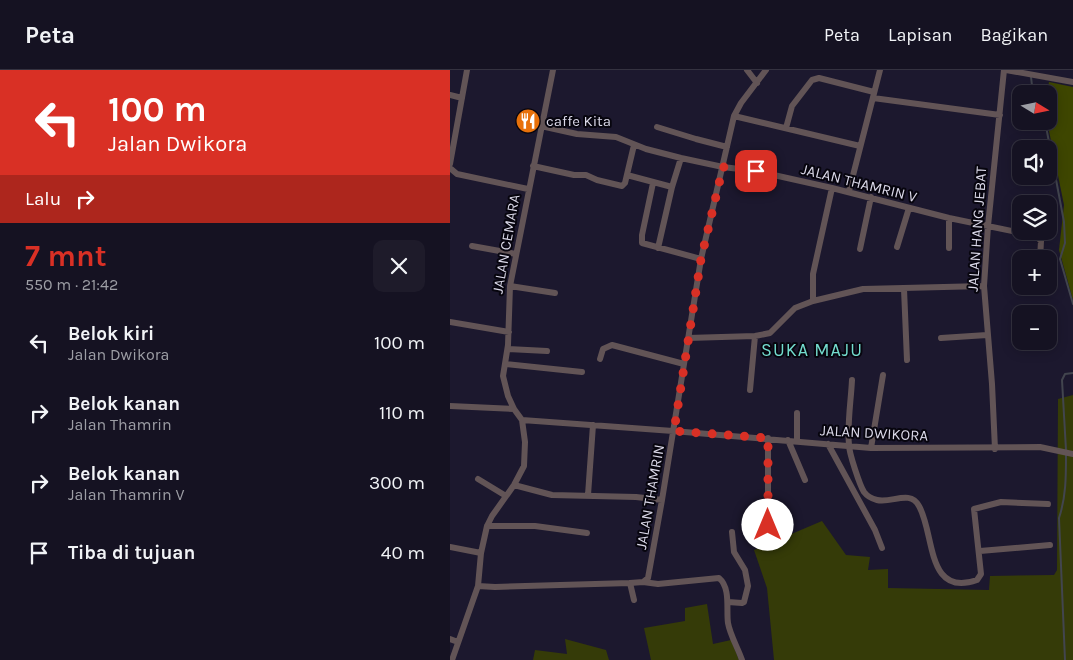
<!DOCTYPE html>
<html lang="id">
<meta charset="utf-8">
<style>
:root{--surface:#151222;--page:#1e1b2a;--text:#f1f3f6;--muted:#9d9ea5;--line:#343240;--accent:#d93025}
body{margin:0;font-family:Karla,sans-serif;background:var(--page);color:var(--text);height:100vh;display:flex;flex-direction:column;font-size:19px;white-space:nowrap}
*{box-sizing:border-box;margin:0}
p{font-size:16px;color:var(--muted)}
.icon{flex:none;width:28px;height:28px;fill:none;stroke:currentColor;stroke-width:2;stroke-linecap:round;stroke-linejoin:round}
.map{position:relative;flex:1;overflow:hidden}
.side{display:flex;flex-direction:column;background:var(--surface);width:450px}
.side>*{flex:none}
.hud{background:#d93025;color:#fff;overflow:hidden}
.needle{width:32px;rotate:100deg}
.controls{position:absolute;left:562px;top:15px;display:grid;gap:10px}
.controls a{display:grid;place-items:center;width:45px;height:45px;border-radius:10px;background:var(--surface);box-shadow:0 2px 12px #0003,0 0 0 1px var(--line);font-size:25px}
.pin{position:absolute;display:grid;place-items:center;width:42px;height:42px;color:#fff;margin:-21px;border-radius:10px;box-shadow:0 2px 8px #0006}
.me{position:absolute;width:55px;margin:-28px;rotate:0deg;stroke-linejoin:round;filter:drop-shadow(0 0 4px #0008)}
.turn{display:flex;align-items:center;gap:18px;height:105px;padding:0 25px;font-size:22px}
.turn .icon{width:65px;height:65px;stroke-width:2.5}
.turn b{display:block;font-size:35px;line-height:42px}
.then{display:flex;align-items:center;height:48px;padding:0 25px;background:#0003;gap:10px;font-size:19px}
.round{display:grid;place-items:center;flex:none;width:52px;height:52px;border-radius:10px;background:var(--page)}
.headline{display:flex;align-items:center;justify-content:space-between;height:85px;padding:0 25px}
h1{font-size:30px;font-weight:700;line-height:38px;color:var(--accent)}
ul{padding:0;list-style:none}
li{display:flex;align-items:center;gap:15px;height:70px;padding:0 25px}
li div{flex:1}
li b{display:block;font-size:19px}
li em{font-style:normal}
header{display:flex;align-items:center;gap:30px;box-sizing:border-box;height:70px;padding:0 25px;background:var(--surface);border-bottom:1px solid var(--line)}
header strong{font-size:24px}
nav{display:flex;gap:28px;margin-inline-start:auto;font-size:18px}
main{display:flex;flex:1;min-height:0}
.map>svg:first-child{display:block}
.green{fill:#353b08}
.forest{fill:#3e4600}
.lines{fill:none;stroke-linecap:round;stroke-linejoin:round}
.stream{stroke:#42454e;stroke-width:2}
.minor{stroke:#625456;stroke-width:6}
.route{stroke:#d93025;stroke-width:9;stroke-dasharray:0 16.2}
.labels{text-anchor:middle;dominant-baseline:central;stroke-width:4;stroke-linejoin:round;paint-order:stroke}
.poi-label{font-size:15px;fill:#dbd9e9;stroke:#07050e;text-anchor:start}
.street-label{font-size:15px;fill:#dbd9e9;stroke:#07050e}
.quarter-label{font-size:18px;letter-spacing:1px;fill:#73dcce;stroke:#07050e}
</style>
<header>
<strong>Peta</strong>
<nav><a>Peta</a><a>Lapisan</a><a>Bagikan</a></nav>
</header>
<main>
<section class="side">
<div class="hud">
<div class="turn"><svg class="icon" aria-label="left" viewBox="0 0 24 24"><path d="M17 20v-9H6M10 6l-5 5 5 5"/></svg><div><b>100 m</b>Jalan Dwikora</div></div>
<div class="then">Lalu<svg class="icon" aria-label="right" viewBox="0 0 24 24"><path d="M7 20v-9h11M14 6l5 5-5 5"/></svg></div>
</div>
<div class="headline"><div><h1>7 mnt</h1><p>550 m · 21:42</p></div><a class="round"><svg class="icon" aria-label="close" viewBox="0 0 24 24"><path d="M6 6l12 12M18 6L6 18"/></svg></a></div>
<ul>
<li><svg class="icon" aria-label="left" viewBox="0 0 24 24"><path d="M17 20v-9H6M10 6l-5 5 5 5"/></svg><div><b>Belok kiri</b><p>Jalan Dwikora</p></div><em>100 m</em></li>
<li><svg class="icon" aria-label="right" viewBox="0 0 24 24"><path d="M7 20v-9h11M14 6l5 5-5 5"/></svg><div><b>Belok kanan</b><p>Jalan Thamrin</p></div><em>110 m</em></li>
<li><svg class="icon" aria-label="right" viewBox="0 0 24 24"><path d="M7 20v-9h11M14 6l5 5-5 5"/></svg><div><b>Belok kanan</b><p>Jalan Thamrin V</p></div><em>300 m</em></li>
<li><svg class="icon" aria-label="arrive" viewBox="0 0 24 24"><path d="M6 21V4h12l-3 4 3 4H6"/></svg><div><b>Tiba di tujuan</b></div><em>40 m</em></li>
</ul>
</section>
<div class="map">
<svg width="623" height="590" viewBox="0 0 623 590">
<rect width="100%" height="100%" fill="#1c182e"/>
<!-- green -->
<path class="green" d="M623 325V590H324L317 518 304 480 372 451 396 485 420 487 418 500 438 499V518L539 520 540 506 604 505 607 500 608 329Z
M257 534 263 574 281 570 289 590H201L194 558 235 551V538Z
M115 569 156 580 159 590H83L85 580 117 584Z"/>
<!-- forest -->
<path class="forest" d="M599 12 623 17V230L609 180 614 135 597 51H599V24H597Z"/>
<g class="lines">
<!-- stream -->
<path class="stream" d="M581 7 583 24
M595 51 614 152 615 173 610 189 623 234
M616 380 612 310 615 304 623 303
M615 590 609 448C616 427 616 407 616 385"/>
<!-- minor -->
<path class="minor" d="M297 0 307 13
M556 0 623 12
M0 25 12 28
M423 28 550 45
M284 46 410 76
M91 56 127 64 166 67 196 79 231 88 273 97 306 101 382 118 499 148 586 166 591 171 590 189
M207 57 246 69 277 77
M336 58 342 36 362 10 369 8 424 22
M0 94 17 0
M83 96 124 105H136L147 110 172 116 175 113 184 75
M0 98 7 104 78 119
M177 105 222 117 231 88
M203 113 192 165V173L251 189
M399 121 430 0
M499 148V178
M22 176 66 184
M447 177 459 138
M208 178 222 117
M410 179 421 127
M60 216 105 223
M454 219 457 290
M363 231V204L382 118
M0 252 59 262
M238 268 305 266 320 263 345 238 363 231 413 219 534 216
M491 268 537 265
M58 279 97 281
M150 289 153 279 162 275 234 294
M56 294 132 302
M402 310C401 331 397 354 399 375 399 383 410 416 414 422 417 426 423 429 427 430 441 434 460 419 469 436 485 464 476 528 527 510L531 504 524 439 551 432 598 434
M300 320 305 266
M0 336 64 339
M72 350 223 361 421 378 590 377 623 384
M318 368V455
M338 370 355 410
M347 371V343
M378 374 425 460 432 478
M421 378 433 305
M545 379 542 314 534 216 538 156 554 0
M28 409 56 426
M64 415 102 425 186 427 212 430
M138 425 143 355
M37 456H85L137 463
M0 477 31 483
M530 481 600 475
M193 512 208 514 269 508C281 518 276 540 278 553 280 565 288 578 292 590
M180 513 184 530
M28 516 45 517 180 513 193 512 198 508 212 430 251 189 284 46 291 33 316 0
M278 532 292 533 294 532 298 516 295 500 284 482 282 462
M0 569 8 572
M2 590 28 516 31 483 37 456 42 446 64 415 74 396 75 372 72 350 64 339 58 326 53 306 58 275 60 216 103 0"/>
</g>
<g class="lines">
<!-- route -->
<path class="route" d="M306 101 273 97 251 189 224 361 318 368V455"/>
</g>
<!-- icons -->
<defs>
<symbol id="restaurant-disc" viewBox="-11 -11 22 22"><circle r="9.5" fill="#e8710a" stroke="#07050e"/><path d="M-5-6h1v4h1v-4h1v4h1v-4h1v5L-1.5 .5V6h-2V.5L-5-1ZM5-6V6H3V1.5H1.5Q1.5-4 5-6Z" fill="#fff"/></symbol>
</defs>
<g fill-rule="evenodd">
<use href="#restaurant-disc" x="64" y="37" width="28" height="28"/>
</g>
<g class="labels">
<!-- poi labels -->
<g class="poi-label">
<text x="96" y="51">caffe Kita</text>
</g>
<!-- street labels -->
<g class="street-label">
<text transform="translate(409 113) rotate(14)">JALAN THAMRIN V</text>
<text transform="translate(527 159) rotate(-86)">JALAN HANG JEBAT</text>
<text transform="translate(56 174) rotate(-80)">JALAN CEMARA</text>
<text transform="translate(424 363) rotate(3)">JALAN DWIKORA</text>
<text transform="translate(200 427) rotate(-80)">JALAN THAMRIN</text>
</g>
<!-- quarter labels -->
<g class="quarter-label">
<text x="362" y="280">SUKA MAJU</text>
</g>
</g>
</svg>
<div class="controls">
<a><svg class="needle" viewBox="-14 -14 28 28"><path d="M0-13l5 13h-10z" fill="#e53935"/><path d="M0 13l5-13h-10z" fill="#9d9ea5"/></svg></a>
<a><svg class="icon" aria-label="sound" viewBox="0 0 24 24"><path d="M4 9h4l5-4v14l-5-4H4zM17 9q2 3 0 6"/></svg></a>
<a><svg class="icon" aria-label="layers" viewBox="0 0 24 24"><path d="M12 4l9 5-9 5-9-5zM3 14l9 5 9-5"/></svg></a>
<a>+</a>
<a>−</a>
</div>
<div class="pin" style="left:306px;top:101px;background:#d93025"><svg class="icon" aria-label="arrive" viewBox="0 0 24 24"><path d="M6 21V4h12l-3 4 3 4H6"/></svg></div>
<svg class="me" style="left:318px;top:455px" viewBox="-20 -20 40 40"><circle r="19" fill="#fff"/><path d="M0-13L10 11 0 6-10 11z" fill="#d93025"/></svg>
</div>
</main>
